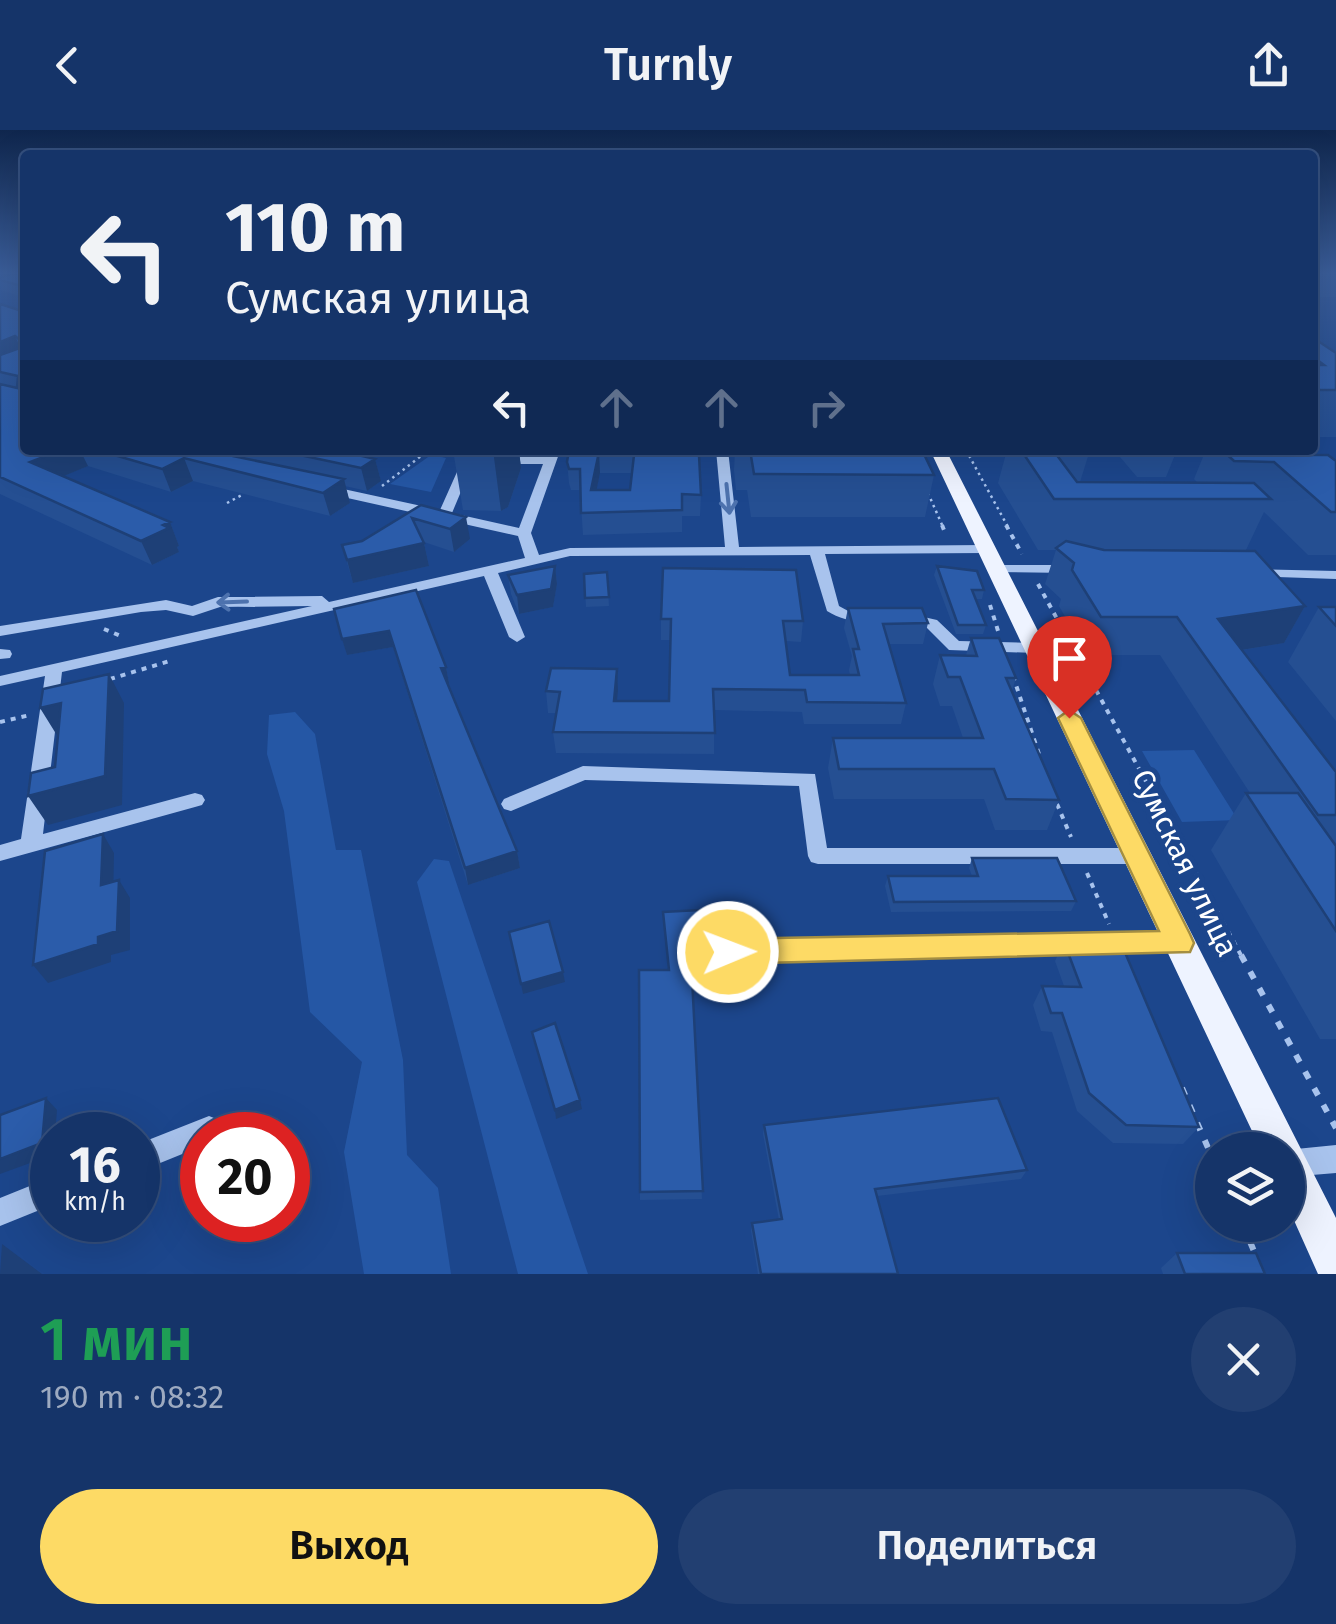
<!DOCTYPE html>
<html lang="ru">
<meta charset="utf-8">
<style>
:root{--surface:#153469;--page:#223f71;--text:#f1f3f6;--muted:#9daac0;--line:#344f7d;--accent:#fdda65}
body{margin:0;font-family:"Fira Sans",sans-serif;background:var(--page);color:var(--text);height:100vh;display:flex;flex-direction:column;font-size:38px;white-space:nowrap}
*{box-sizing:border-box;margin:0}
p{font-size:32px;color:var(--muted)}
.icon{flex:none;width:55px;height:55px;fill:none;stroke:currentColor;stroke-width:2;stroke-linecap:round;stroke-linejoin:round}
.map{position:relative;height:1144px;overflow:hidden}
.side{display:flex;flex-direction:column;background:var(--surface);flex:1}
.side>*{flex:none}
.guide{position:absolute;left:20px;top:20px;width:1298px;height:305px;border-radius:10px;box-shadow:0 10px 40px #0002,0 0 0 2px var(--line);background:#153469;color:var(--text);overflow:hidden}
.buttons{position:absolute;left:1195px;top:1002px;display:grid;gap:20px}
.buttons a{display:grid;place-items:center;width:110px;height:110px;border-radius:50%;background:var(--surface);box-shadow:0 10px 40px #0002,0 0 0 2px var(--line);font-size:50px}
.speed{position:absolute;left:30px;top:982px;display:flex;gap:20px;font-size:50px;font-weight:700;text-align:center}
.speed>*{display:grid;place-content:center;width:130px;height:130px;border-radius:50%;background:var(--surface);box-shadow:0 10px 40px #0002,0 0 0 2px var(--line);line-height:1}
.speed small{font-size:25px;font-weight:400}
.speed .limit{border:15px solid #d22;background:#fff;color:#111}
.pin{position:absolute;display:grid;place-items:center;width:85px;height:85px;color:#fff;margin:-102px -42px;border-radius:50% 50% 50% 0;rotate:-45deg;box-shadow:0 0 10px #0007}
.pin .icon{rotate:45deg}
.me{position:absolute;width:110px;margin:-55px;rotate:89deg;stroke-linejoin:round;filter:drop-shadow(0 0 8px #0008)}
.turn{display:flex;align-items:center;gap:35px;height:210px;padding:0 40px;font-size:45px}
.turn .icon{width:130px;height:130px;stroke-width:2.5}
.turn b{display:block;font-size:70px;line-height:85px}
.lanes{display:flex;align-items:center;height:95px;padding:0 40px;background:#0003;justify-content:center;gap:50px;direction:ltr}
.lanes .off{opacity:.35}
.round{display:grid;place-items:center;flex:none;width:105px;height:105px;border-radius:52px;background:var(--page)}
.head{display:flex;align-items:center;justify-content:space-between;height:170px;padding:0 40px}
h1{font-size:60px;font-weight:600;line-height:75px;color:#1e9e55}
.primary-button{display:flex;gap:20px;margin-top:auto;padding:20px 40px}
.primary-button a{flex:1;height:115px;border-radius:60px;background:var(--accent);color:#111;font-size:40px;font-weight:600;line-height:115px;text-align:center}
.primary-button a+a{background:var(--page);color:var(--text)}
header{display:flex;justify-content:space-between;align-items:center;height:130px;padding:0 40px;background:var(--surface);font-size:45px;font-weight:600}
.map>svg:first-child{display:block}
.green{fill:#2557a5}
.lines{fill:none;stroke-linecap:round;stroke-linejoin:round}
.path-far2{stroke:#a8c3ed;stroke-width:2.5;stroke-dasharray:2.5 4;stroke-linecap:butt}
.path-far1{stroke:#a8c3ed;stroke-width:4;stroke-dasharray:5 6;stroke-linecap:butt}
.path{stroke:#a8c3ed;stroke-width:6;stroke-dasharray:8 11;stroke-linecap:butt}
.minor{fill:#a8c3ed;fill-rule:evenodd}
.major{fill:#eef3ff;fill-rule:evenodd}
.wall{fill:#254f92;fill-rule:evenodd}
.shaded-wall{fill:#1e4077}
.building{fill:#2b5caa;stroke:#1e4077;stroke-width:2.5}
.oneway{stroke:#4d72ae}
.route{fill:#fdda65;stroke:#a48e42;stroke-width:2.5}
.labels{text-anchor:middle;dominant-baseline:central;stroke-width:10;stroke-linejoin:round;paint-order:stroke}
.street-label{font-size:30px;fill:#fff;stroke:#1c468c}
</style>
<header><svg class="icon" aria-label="back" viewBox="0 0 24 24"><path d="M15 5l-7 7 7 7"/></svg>Turnly<svg class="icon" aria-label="share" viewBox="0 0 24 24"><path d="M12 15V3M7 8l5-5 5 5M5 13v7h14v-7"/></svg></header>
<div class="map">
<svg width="1336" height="1144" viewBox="0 0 1336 1144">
<rect width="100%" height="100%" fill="#1c468c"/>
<!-- green -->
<path class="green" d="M431 325 446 328 431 362 390 354Z
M295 582 315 604 336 720H361L403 930 407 1025 438 1058 451 1144H364L344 1022 362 932 310 882 284 681 267 624 269 585Z
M1194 620 1238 690 1182 692 1142 621Z
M434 729 449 731 588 1144H518L417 752Z"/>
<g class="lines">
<!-- path-far2 -->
<path class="path-far2" d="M966 320 1008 397
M382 356 429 320
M928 363 943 397
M227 373 242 365"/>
<!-- path-far1 -->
<path class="path-far1" d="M942 395 946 405
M1006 395 1022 424
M1038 454 1242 827
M990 475 999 504
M104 499 123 507
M1013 546 1040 627
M110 549 173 530
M0 592 30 585
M1057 674 1071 707
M1087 743 1109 794"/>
<!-- path -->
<path class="path" d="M1241 825 1336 998
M1182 958 1212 1027
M1243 1095 1256 1126"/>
<!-- minor -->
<path class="minor" d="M549 320 560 321 531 403 539 425 570 418 725 417 716 320H728L739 417 986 415 993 419 986 423 825 424 839 476 850 482 876 485 878 488 876 491C858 494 842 490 827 481L810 425 570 426 498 443 525 507 517 512 509 507 484 446 62 542 43 704 195 663 202 665 205 670 202 675 195 677 0 731V715L21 709 45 546 0 556V546L312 476 220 477 193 486 166 480 141 482 0 506V496L166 470 192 476 218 467 322 466 329 472 525 428 518 406 325 363 319 359 325 355 440 380 461 333 467 329 473 333 452 383 519 398 543 334H497L491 330 497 326 546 327Z
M996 435H1070L1077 439 1070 443 991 442 989 439Z
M1251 439 1336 441V449L1246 446 1244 443Z
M906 483 937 490 959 511 1035 513 1043 518 1035 523 949 520 926 497 900 491 898 488 900 485Z
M0 519 10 520 12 524 10 528 0 529Z
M583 636 815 644 827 718H1136L1143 720 1146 726 1143 732 1136 734H818L811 732 808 726 799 656 585 650 511 681 504 679 501 674 504 669Z
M1179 803 1187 806 1190 813 1187 820 1179 823 728 832 720 829 716 822 720 815 728 812Z
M209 986 219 990 223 1000 220 1005H202V1016L138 1042V1014Z
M1336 1015V1043L1288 1047 1286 1020Z
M52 1047V1075L0 1096V1068Z"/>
<!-- major -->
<path class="major" d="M930 320H946L1336 1088V1144H1318L1288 1077V1020H1261Z"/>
</g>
<!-- wall -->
<path class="wall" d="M25 144V168L1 160 0 147Z
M1312 144H1336V167H1312Z
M0 174 25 182V320H342L375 329 381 351 367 361 345 356 350 373 330 386 193 351 171 362 88 336 63 346 170 392 179 416 177 417 179 422 152 435 0 364Z
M1312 207 1336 223V307H1312Z
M453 320H527L526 323H519L521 338 508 377 501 381 463 380Z
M569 320H688L677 325 701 365 700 386H682V402L583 405 580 360H571L569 353 567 332ZM600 343H632L630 360H596Z
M735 320H922L934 345 925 387H751L747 360H736L734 340Z
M1007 320H1090L1080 352 1198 353 1194 349 1205 322 1202 320H1292L1298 325 1336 331V425H1308L1264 382 1246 420H1102L1305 476 1284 513 1242 520 1336 642V909H1320L1211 720 1246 663H1250L1160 525H1087L1059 476 1061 469 1045 454 1056 420H1038L998 353Z
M1114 320H1177L1166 347H1137Z
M421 375 470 409 454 422 424 412 429 436 353 453 342 415 362 411Z
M555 436 557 454 553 477 519 484 511 464 508 445Z
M937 436 984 460 982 469H975L986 495 983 504H956L934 445Z
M607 442 609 476 586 477 584 444Z
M1319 477H1336V591L1288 532Z
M848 478 928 493 923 514H889L906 573 901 594H804L802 582 714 580V624L556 623 553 602 556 583H548L546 561 617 539V571H669L670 510H661V489L803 491 801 512 786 511 790 545H850L849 540 852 526 844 498Z
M334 479 446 537 449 553H447L517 721 520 738 468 755 393 517 347 525Z
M971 508 1016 548 1012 561 1059 670 1047 700H995L984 669H834L828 638 833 608H963L952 576H940L933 554 940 525H966Z
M972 728 1076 771 1071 781 891 782 885 756 888 746H972L969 738Z
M663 782 703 808V817L690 818 702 1069 640 1070 639 840H668Z
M1064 812 1199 997 1183 1014 1113 1013 1077 981 1052 902 1041 901 1033 875 1042 856H1064L1055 831Z
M764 995 1027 1040 1021 1049 877 1066 898 1144H758L751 1101 752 1093 779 1090 763 1004Z
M1177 1123 1265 1144H1163L1161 1138Z"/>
<!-- shaded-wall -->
<path class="shaded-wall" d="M15 206 24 225 0 235V212Z
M62 320H80L88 336 42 355 30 332Z
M493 320H519L521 338 508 377 501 381Z
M641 320H688L637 343 636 322Z
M599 322 600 343 592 382 591 360Z
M184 328 193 351 171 362 162 339Z
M375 329 381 351 367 361 361 338Z
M344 349 350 373 330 386 323 363Z
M466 387 470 409 454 422 450 399Z
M170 392 179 416 177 417 179 422 152 435 141 411Z
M424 413 429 436 353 453 347 430Z
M555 436 557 454 553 477 519 484 517 465Z
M1305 476 1284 513 1204 526 1218 489Z
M389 501 393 517 347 525 342 509Z
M446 537 449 553 444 554 441 538Z
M617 539 618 560 615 592 614 571Z
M109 544 124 573 122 675 48 695 28 666 105 646Z
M61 573 58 607 40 578Z
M103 704 114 723 113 773 101 755Z
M517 721 520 738 468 755 465 738Z
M119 750 130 768V820L111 825V832L48 853 33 835 98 807Z
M563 842 565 852 523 864 521 854Z
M46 968 57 980 55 1005H52V1025L0 1044V1029Z
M580 970 582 979 556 989 555 980Z
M2 1114 42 1144H0Z"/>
<!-- building -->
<path class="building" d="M11 144H25V157L0 150V147Z
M0 174 25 182V320H62L30 332 170 392 163 395 169 398 141 411 0 347V254L17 258 18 246 0 242V225L17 219 20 210 15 206 0 212Z
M1312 207 1336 223V260H1312V235H1324L1312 226Z
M97 320H217L233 326 344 349 323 363 184 328 162 339Z
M276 320H337L375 329 361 338Z
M569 320H641L636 322H599L591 360H630L634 325H699L701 365 682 364V380L581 383 580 339H569L567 332Z
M750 320H922L934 345 754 344Z
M1021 320H1053L1077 352 1254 353 1271 369H1054Z
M1222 320H1292L1298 325H1328L1336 331V382H1331L1274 332 1234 331Z
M421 375 466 387 450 399 412 388 424 413 347 430 342 415 362 411Z
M1066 411 1104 420 1255 421 1305 476 1218 489 1336 642V685H1318L1177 487H1101L1072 440 1074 433 1056 418Z
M555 436 551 459 517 465 508 445Z
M937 436 977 441 984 460H972L986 495H958Z
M663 438 796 440 803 491H783L790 545H859L853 519H859L848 478H922L928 493 883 494 906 573 807 572 805 560 713 559 715 603 553 602 560 562 546 561 551 538 617 539 614 571H669L671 489H661Z
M607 442 609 467 585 468 584 444Z
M416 460 446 537 441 538 517 721 465 738 389 501 342 509 334 479Z
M1319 477H1336V496Z
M971 508H999L1016 548H1006L1059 670 1006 669 994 639H839L833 608H983L960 547H948L940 525 977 526Z
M109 544 105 646 28 666 31 643 55 637 61 573 40 578 43 559Z
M1246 663H1298L1336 716V801Z
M103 704 101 755 119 750 117 801 98 807V814L33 835 45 721Z
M972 728H1057L1076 771 894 772 888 746H978Z
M700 780 703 808 690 809 703 1061 640 1062 639 840H669L663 782Z
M549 791 563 842 521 854 509 802Z
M1064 812 1121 813 1199 997 1126 995 1089 963 1062 883H1051L1042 856 1081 857Z
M555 893 580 970 555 980 532 902Z
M46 968 42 1013 0 1029V985Z
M998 968 1027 1040 875 1059 898 1144H761L752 1093 782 1089 764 995Z
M1177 1123H1256L1265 1144H1185Z"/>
<!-- one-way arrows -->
<defs><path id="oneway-shaft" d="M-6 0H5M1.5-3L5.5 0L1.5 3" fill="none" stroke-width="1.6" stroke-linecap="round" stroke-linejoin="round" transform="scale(2.5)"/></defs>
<g class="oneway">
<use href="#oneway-shaft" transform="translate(728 369) rotate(84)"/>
<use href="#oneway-shaft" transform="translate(232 472) rotate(178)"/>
</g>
<!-- sky -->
<linearGradient id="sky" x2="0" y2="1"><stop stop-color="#0f264d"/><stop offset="0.47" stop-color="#3a5d99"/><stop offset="1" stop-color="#3a5d99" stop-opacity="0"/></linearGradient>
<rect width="1336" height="304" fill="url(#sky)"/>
<!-- route -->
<path class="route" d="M1069 580 1081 588 1190 804 1194 813 1190 822 728 834 717 831 713 822 717 812 728 809 1159 801 1058 588Z"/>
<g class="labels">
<!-- street labels -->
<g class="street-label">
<text transform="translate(1185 733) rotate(64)">Сумская улица</text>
</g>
</g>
</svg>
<div class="buttons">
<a><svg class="icon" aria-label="layers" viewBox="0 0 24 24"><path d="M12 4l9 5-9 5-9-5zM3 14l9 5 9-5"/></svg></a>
</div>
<div class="speed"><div>16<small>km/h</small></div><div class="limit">20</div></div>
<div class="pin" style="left:1069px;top:588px;background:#d93025"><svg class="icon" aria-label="arrive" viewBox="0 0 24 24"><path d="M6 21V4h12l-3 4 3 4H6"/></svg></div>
<svg class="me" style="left:728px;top:822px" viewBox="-20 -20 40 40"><circle r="17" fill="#fdda65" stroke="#fff" stroke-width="3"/><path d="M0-11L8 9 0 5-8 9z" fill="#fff"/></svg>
<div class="guide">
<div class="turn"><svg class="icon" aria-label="left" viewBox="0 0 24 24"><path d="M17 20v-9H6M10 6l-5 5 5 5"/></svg><div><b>110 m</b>Сумская улица</div></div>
<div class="lanes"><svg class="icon" aria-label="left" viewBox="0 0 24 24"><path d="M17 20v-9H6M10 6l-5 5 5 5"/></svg><svg class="icon off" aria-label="ahead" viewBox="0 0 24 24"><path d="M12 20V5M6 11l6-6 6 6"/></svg><svg class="icon off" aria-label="ahead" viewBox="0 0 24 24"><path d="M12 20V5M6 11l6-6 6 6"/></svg><svg class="icon off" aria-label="right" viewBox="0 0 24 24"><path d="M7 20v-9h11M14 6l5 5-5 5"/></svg></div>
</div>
</div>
<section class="side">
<div class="head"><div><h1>1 мин</h1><p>190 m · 08:32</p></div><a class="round"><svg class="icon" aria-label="close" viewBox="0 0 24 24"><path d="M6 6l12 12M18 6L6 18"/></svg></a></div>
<div class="primary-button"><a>Выход</a><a>Поделиться</a></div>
</section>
